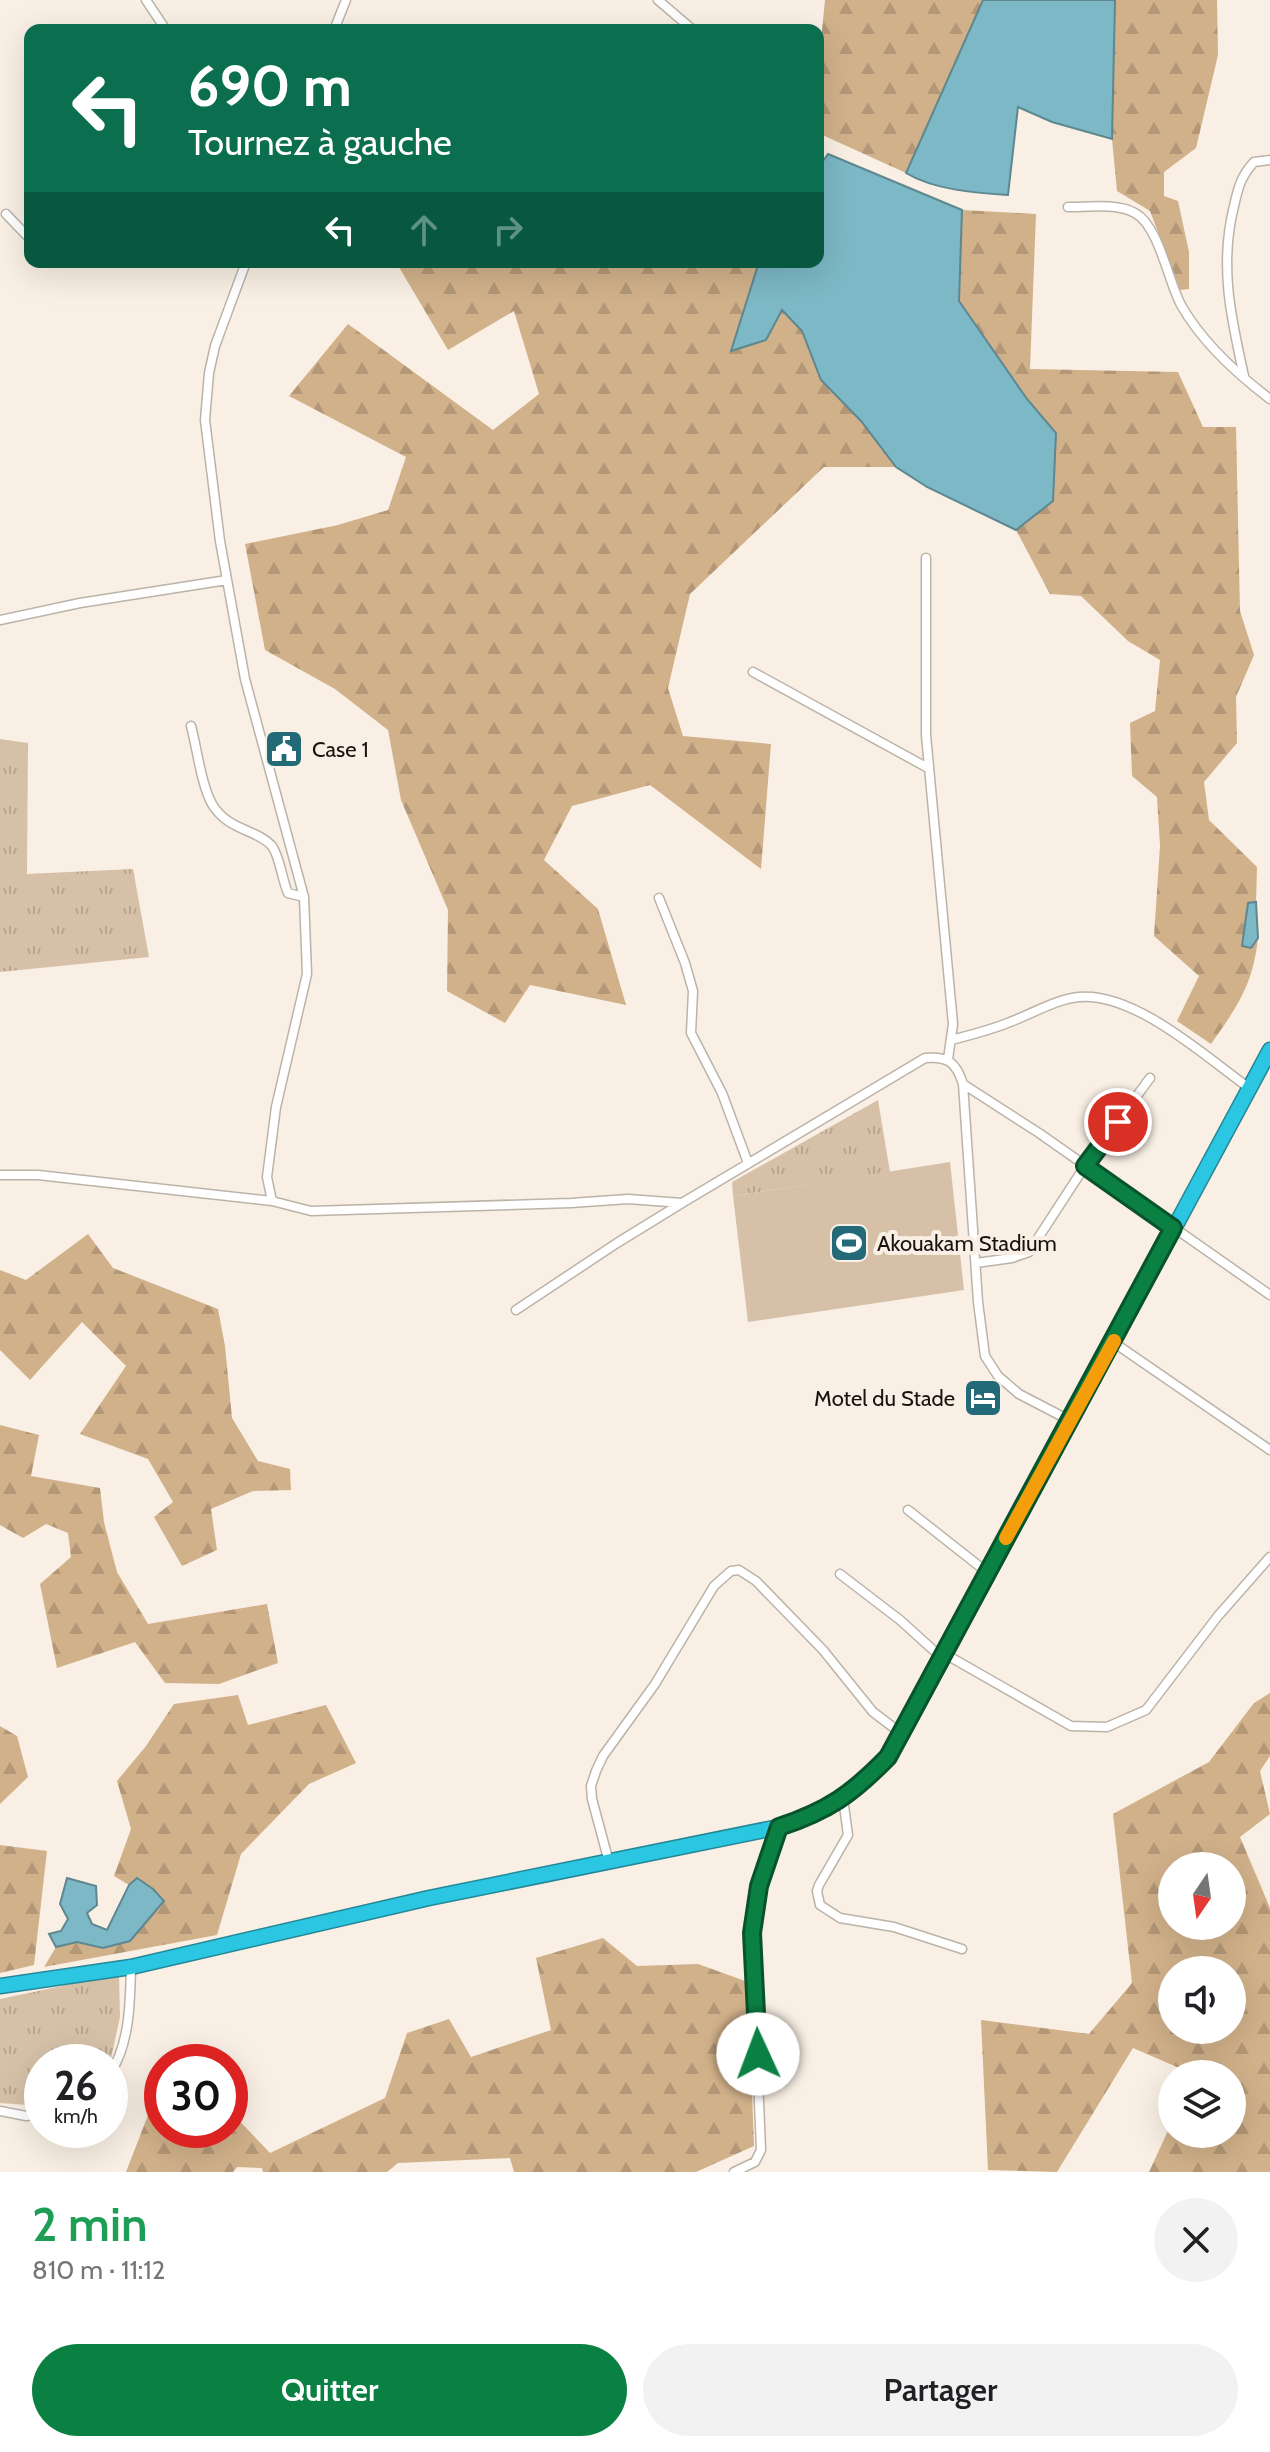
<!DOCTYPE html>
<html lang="fr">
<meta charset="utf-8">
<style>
:root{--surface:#fff;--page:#f2f2f2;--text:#202124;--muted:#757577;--accent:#0b8043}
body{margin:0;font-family:Cabin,sans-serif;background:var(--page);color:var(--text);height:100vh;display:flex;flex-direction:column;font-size:30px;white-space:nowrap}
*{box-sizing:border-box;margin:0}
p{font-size:26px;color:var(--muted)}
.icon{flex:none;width:44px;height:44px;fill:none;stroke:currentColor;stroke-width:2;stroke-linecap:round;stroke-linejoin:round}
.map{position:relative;height:2172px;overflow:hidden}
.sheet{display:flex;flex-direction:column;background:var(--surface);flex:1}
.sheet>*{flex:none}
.top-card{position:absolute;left:24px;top:24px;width:800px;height:244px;border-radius:16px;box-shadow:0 8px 32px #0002;background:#0b6e4f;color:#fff;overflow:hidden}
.needle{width:52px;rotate:193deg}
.fabs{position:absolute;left:1158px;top:1852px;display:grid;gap:16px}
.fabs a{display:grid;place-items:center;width:88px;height:88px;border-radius:50%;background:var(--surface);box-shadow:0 8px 32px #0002;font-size:40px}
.speed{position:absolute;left:24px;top:2044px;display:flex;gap:16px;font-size:40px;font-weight:700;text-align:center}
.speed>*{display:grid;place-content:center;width:104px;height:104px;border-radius:50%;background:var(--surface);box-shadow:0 8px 32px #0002;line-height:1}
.speed small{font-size:20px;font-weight:400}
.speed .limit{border:12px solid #d22;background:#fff;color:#111}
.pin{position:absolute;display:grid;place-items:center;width:68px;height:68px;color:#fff;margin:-34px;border:4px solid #fff;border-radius:50%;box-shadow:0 2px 8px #0007}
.me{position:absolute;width:88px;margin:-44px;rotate:358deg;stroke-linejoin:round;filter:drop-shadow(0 0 6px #0008)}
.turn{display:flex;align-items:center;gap:28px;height:168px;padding:0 32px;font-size:36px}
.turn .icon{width:104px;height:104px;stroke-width:2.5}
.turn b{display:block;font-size:56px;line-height:68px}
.lanes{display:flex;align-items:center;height:76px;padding:0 32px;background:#0003;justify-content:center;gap:40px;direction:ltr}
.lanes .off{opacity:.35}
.round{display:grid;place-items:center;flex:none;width:84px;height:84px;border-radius:42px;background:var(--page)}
.overview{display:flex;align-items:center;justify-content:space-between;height:136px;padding:0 32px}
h1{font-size:48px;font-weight:600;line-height:60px;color:#1e9e55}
.button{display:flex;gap:16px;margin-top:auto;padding:16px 32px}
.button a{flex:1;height:92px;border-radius:48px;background:var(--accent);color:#fff;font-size:32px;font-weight:600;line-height:92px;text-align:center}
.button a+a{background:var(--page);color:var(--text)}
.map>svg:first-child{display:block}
.grass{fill:url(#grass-tufts)}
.forest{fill:url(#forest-firs);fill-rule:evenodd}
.pitch{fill:#d6c1a8}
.water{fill:#7cb8c5;stroke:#5e878f;stroke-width:2}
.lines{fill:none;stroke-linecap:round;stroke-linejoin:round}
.street-casing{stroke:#bcb3a8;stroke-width:11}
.highway-casing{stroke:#248898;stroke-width:17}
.street{stroke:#fff;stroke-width:8}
.highway{stroke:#2bc6e1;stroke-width:14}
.route-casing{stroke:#07532c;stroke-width:20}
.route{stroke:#0b8043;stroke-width:14}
.slow{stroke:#f59e0b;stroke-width:14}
.labels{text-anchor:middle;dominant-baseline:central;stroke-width:8;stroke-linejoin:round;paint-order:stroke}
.poi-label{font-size:22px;fill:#171410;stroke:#f9efe4;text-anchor:start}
</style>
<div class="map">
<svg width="1270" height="2172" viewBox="0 0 1270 2172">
<defs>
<pattern id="grass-tufts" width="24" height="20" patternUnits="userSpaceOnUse" patternTransform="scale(2)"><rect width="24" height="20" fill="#d6c1a8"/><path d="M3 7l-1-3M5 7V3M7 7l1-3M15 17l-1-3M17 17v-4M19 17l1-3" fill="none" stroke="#b7a590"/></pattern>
<pattern id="forest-firs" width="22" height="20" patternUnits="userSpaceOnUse" patternTransform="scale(2)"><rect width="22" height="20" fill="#d1b18a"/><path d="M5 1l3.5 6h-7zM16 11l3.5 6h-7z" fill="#b39776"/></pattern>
</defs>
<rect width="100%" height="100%" fill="#f9efe4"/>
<!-- grass -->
<path class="grass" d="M0 739 28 743 27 874 133 869 149 957 0 972Z
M878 1100 890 1172 733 1196 732 1182Z
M119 1974 120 2017 110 2063 42 2062V2106L0 2103V1999Z"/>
<!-- forest -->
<path class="forest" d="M825 0H983L906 173 818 133V70Z
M1115 0H1217L1218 55 1196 148 1164 172V196L1178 201 1189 252V289L1180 290 1150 211 1117 191 1112 139Z
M962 210 1036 214 1030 369 1178 372 1203 427H1236L1240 611 1254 655 1236 697 1237 743 1204 782 1209 820 1257 867 1256 902 1248 903 1251 948 1258 938C1253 985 1237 1007 1211 1044L1177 1021 1199 976 1154 936 1160 846 1157 797 1132 776 1130 723 1155 711 1160 660 1128 641 1081 596 1050 594 1016 530 1053 501 1056 433 1027 399 959 301Z
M396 262H759L731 350 766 340 781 309 802 331 821 380 861 421 896 467H824L690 594 668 688 683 736 771 744 761 869 650 785 572 806 544 860 598 909 626 1005 530 985 505 1023 447 991 448 910 401 800 388 730 335 689 265 650 245 544 338 525 388 510 406 457 289 396 348 324 493 430 539 394 514 311 448 350Z
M88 1234 113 1268 218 1309 225 1346 232 1418 258 1461 290 1469 291 1490 253 1491 211 1509 217 1550 182 1566 154 1517 173 1502 148 1459 80 1434 126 1366 82 1322 30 1380 0 1350V1270L26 1280Z
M0 1425 39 1435 31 1476 100 1488 104 1522 117 1572 148 1624 267 1604 278 1663 219 1684 165 1683 135 1642 57 1668 40 1584 71 1557 68 1533 46 1524 23 1538 0 1525Z
M1270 1693V1756L1260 1771 1270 1814 1240 1837 1270 1908V2172H1149L1172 2122V2134H1232V2074H1193L1133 2048 1057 2172 988 2170 981 2020 1089 2034 1132 1983 1113 1814 1209 1762 1254 1703ZM1172 1866H1232V1926H1172ZM1172 1970H1232V2030H1172Z
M238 1695 248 1725 326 1705 356 1763 309 1784 241 1854 217 1935 44 1967 56 1947 77 1942 103 1948 130 1941 148 1917 137 1878 129 1885 114 1876 131 1829 117 1781 146 1746 174 1704Z
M0 1726 17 1736 28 1777 0 1804Z
M0 1845 47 1851 34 1965 0 1973Z
M603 1938 637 1966 698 1964 748 1982 754 2146 696 2172H514L510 2158 398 2163 387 2172H263L262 2168 237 2167 233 2172H126L162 2079V2130H230V2111L270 2153 385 2098 407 2033 449 2019 471 2057 551 2030 536 1958Z"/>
<!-- pitch -->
<path class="pitch" d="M950 1162 964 1290 748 1322 733 1196Z"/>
<!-- water -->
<path class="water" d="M983 0H1115L1112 139 1052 122 1018 107 1008 195C976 193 934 190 906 173Z
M828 154 962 210 959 301 1027 399 1056 433 1053 501 1016 530 927 487 896 467 861 421 821 380 802 331 782 310 766 340 731 351 759 262H818V168Z
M1256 902 1258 938 1251 948 1242 946 1248 903Z
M67 1878 96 1886 97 1905 87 1913 92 1924 107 1930 129 1885 137 1878 153 1889 164 1901 130 1941 103 1948 77 1942 56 1947 49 1934 61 1931 68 1919 60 1904Z"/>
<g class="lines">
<defs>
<path id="street" d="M146 0 166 30
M658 0 693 30
M334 30 346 0
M1068 207C1088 207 1117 203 1135 213 1159 226 1168 281 1181 305 1202 342 1237 374 1270 399
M6 214 30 239
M246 262 215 346 209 373 205 420 220 541 245 679 304 897 307 974 276 1107 267 1177 272 1201 311 1211 571 1203 628 1199 682 1203 925 1058C948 1056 956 1062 963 1084L978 1302 985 1356 998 1376 1019 1394 1069 1420
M1244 376C1231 318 1219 265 1234 206 1238 188 1241 176 1254 162L1270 160
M926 558V735L953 1024 948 1059
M0 620 80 603 227 580
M753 672 928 768
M191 726C197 748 201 784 212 804 228 831 257 829 272 846 280 857 282 880 288 893L304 897
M659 898 685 963 693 991 691 1033 722 1093 748 1163
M951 1040C971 1035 991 1030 1010 1022 1032 1014 1056 999 1079 997 1135 992 1206 1057 1249 1088
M963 1084 1039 1133 1270 1295
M0 1175H38L272 1201
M976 1263 1012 1258 1029 1252 1085 1166 1150 1078
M516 1310 617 1243 682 1203
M1113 1342 1270 1450
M908 1510 988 1573
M840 1574 900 1620 942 1658
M945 1654 1071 1726 1107 1727 1146 1710 1218 1616 1270 1557
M843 1798 848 1835 819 1885 817 1891 820 1905 840 1918 894 1927 962 1949
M609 1862 592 1799 591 1786 596 1771 603 1756 655 1684 714 1586 731 1571 739 1570 756 1581 823 1650 873 1712 902 1734
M110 2074C130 2043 130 2003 131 1967
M0 2111 26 2116 42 2114
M734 2172 755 2162 761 2150 752 1933 759 1886 779 1827"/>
<path id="highway" d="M0 1986 131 1967 429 1898 779 1827C833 1808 872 1785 902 1734L1270 1050"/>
</defs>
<!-- street casing -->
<use href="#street" class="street-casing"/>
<!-- highway casing -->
<use href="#highway" class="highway-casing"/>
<!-- street -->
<use href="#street" class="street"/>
<!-- highway -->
<use href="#highway" class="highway"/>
</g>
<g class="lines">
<defs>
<path id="route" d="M758 2054 752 1933 759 1886 779 1827C828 1811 852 1794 888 1757L1173 1228 1085 1166 1118 1122"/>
</defs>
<!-- route casing -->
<use href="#route" class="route-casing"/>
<!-- route -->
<use href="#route" class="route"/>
<!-- slow -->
<path class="slow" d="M1006 1538 1114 1341"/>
</g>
<!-- icons -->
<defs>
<symbol id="civic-square" viewBox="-11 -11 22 22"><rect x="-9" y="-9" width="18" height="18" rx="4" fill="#236a78" stroke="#f9efe4"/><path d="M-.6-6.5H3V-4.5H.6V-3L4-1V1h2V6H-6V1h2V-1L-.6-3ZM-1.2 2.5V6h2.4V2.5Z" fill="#fff"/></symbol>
<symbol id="stadium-square" viewBox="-11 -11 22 22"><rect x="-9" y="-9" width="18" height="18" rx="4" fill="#236a78" stroke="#f9efe4"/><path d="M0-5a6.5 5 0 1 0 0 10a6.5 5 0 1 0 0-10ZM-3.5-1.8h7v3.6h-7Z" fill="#fff"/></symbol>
<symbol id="hotel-square" viewBox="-11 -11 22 22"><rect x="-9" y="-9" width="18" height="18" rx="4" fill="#236a78" stroke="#f9efe4"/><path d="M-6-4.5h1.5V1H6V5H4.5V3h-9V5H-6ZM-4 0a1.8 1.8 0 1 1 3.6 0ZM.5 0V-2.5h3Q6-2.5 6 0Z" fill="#fff"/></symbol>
</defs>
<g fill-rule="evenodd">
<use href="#civic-square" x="262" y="727" width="44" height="44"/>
<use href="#stadium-square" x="827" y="1221" width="44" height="44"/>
<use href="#hotel-square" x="961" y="1376" width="44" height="44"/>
</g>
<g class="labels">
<!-- poi labels -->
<g class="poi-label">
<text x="312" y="749">Case 1</text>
<text x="877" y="1243">Akouakam Stadium</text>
<text x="955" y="1398" text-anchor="end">Motel du Stade</text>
</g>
</g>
</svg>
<div class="fabs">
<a><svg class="needle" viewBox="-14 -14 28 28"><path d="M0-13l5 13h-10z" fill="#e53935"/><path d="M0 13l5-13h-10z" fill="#757577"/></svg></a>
<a><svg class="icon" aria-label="sound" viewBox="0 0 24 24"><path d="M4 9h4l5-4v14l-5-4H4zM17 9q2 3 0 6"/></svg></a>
<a><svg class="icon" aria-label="layers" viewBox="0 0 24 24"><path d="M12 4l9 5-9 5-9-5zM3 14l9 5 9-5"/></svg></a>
</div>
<div class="speed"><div>26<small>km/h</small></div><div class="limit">30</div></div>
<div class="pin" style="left:1118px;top:1122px;background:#d93025"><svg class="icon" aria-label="arrive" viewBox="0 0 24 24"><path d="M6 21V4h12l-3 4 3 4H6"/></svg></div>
<svg class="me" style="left:758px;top:2054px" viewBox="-20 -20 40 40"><circle r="19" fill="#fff"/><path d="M0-13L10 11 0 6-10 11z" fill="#0b8043"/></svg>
<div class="top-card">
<div class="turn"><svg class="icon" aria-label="left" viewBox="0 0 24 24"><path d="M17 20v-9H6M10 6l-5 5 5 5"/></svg><div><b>690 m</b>Tournez à gauche</div></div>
<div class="lanes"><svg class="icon" aria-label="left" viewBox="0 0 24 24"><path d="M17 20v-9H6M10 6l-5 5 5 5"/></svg><svg class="icon off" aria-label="ahead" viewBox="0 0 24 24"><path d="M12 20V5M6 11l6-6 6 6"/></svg><svg class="icon off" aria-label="right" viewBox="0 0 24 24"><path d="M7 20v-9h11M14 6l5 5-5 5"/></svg></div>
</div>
</div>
<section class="sheet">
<div class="overview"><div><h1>2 min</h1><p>810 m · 11:12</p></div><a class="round"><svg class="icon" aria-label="close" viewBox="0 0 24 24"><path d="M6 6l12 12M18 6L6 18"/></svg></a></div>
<div class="button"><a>Quitter</a><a>Partager</a></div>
</section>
